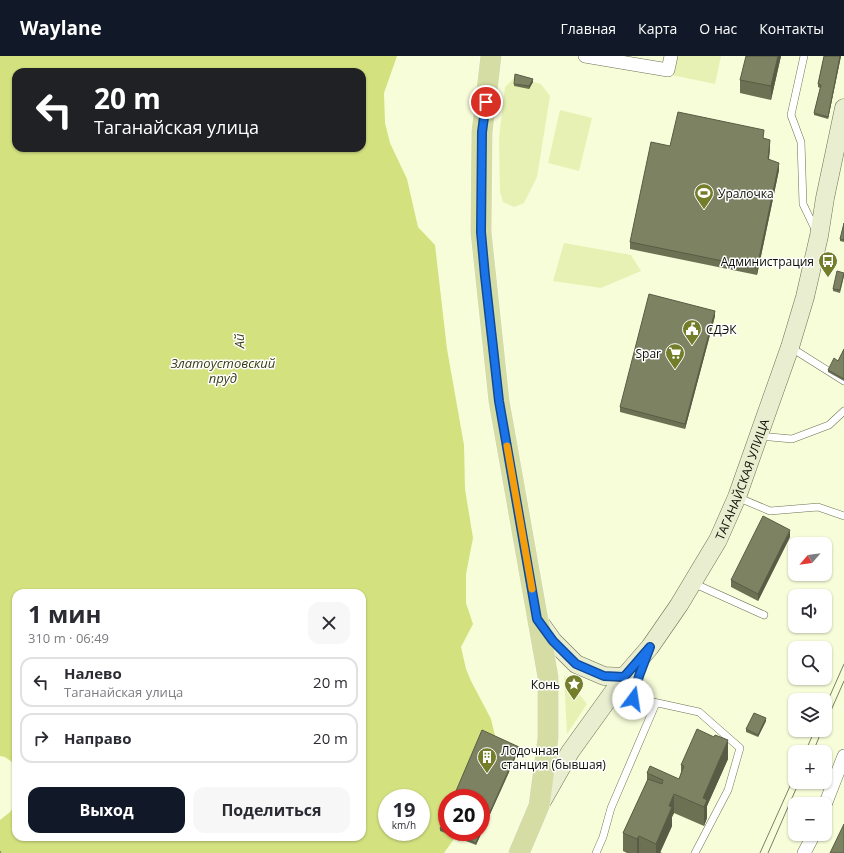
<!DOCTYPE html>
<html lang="ru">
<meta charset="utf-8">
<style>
:root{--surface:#fff;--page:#f7f7f7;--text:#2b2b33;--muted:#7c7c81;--line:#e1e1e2;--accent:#111827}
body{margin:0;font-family:"Open Sans",sans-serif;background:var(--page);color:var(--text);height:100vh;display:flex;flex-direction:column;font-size:15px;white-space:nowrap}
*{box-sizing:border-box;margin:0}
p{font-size:13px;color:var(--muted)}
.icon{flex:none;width:22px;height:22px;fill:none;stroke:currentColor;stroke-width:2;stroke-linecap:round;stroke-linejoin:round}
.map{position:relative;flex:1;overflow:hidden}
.panel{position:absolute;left:12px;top:533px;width:354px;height:252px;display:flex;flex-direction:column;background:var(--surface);border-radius:12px;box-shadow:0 1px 3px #0004}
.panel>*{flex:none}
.guide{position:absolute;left:12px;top:12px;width:354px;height:84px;border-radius:12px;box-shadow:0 1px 3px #0004;background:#202124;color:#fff;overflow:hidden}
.needle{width:26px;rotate:242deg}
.tools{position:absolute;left:788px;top:481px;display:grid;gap:8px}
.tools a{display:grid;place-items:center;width:44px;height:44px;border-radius:8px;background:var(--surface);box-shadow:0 1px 3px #0004;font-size:20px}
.speed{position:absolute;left:378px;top:733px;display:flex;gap:8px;font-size:20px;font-weight:700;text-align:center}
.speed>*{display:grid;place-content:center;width:52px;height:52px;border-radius:50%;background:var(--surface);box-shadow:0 1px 3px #0004;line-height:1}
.speed small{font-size:10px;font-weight:400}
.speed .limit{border:6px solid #d22;background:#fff;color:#111}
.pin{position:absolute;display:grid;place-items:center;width:34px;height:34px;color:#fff;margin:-17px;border:2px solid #fff;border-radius:50%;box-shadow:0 1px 4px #0007}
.me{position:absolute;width:44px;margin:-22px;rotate:14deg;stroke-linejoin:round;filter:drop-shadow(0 0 3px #0008)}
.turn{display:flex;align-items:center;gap:14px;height:84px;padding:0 16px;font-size:18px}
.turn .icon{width:52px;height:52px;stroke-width:2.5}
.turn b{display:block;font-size:28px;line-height:34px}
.round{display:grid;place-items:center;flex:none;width:42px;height:42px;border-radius:12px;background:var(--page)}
.head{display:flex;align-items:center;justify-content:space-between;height:68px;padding:0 16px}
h1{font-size:24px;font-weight:700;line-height:30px}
.action{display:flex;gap:8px;margin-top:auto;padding:8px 16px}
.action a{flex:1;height:46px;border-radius:12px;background:var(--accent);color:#fff;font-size:16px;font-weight:700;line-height:46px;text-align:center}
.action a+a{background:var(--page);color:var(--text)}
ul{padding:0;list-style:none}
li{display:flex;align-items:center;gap:12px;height:50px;margin:0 8px 6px;padding:0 8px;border:2px solid var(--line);border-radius:12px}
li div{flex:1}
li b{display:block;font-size:15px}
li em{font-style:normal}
header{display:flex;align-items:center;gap:24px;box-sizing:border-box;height:56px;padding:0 20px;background:var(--accent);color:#fff}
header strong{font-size:19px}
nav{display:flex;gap:22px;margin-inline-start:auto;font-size:14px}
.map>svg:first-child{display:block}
.grass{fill:#e7f1b4}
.water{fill:#d3e17f;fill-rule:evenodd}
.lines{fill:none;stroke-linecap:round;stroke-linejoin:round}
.lane-casing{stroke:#6d7253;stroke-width:8}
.street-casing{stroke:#6d7253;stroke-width:14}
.secondary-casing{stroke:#6d7253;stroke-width:19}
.primary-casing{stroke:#fff;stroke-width:22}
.lane{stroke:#fff;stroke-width:7}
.street{stroke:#fff;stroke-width:13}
.secondary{stroke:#eaeed1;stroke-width:18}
.primary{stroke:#d5dda4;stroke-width:21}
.tram{stroke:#7b7f69;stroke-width:1}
.wall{fill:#6c7154}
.shaded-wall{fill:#585c45}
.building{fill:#7d8362;stroke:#585c45}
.route-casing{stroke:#114b97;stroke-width:10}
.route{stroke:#1a73e8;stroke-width:7}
.slow{stroke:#f59e0b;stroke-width:7}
.labels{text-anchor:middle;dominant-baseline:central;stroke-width:3;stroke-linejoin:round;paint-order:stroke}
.poi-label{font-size:12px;fill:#0b0d03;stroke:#fff;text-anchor:start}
.street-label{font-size:12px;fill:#0b0d03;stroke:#fff}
.water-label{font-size:13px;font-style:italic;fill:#393e15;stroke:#fff}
</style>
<header>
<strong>Waylane</strong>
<nav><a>Главная</a><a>Карта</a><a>О нас</a><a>Контакты</a></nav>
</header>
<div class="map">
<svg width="844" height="797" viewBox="0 0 844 797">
<rect width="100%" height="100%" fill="#f7fdd9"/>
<!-- grass -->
<path class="grass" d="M676 0H721L715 28 672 19Z
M515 21 541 28 550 40 537 121 524 147 514 151 503 146 500 136 499 82 505 31Z
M560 54 592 62 579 115 548 107Z
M564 187 631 199 641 215 601 232 553 225Z
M564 619 587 648 567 678Z"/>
<!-- water -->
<path class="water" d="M0 0H397L384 37 385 67 390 87 407 123 418 171 435 189 447 293 464 389 465 433 473 482 466 518V547L473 568 461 591 466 613 471 625 491 663 496 684 454 742H447V759L440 775 456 780 444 797H0V764L10 756 16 748V781H362V537H16V709L5 701 0 700ZM16 16H362V92H16ZM387 742H421V776H387Z"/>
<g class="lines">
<defs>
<path id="lane" d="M804 0 791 59 801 86 803 148 816 175
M790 291 844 325
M760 380 792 383 829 369 844 355
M737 441 770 455 818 451 844 460
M693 527 764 559
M644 608 639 619 633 643 644 644 699 656 740 692 728 734 695 797
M596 797 603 781 611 752 656 647"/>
<path id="street" d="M585 0 668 14 671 0
M825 749 844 700
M804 797 814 778"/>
<g id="secondary">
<path d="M538 564 553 585 576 608 604 620 624 621"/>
<path id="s1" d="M541 747 570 696 624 621 650 591 679 549 718 484 737 441 790 291 805 241 819 180 825 142 844 52"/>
</g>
<path id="primary" d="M491 0 482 76 481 176 499 345 548 621V682L539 750 519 797"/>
</defs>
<!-- lane casing -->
<use href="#lane" class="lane-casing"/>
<!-- street casing -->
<use href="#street" class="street-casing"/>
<!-- secondary casing -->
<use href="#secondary" class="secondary-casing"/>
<!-- primary casing -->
<use href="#primary" class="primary-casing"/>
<!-- lane -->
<use href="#lane" class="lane"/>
<!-- street -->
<use href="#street" class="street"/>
<!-- secondary -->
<use href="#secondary" class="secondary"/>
<!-- primary -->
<use href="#primary" class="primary"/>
<!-- tram -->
<path class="tram" d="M825 651 844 608
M825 668 844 625
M805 696 815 674
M813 696 822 674
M0 795 1 797
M760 797 795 719
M768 797 799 726"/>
</g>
<!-- wall -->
<path class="wall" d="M781 0 771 44 740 37V24Z
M824 0H841L828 63 814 59V57L820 32 818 31V28Z
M533 26 529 33 514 30V28Z
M764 82 770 91 769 104 779 114 757 219 630 193V186L670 90Z
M844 167V186L840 185V183Z
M844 217V220L840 237 833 235V233Z
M715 260 685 373 620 356V351Z
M844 293V325L828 316V314L838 305Z
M790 481 758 545 731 531V524Z
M766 665 758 681 746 676V673Z
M519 694 476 789 440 775V773L447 757V776H481Z
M728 703 707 750V762L704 770 674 757 672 761V770L660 796 662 797H627L623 795V777L647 725V717L679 723 681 716V709Z"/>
<!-- shaded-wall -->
<path class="shaded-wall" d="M778 0H781L771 44V30Z
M840 0H841L828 63V61Z
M533 23V26L529 33V30Z
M770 84V91L768 111V103Z
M779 107V114L757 219V212Z
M715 255V260L685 373V368Z
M790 474V481L758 545V538Z
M766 662V665L758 681V679Z
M728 684V703L707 750V762L704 770V751L703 742Z
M519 691V694L476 789V787Z
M674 738V757L672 761V770L660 797H656V788L669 750Z
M639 780V797H637V783Z"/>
<!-- building -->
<path class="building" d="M746 0H778L771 30 740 24Z
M824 0H840L828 61 814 57 821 29 818 28Z
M515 18 533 23 529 30 514 28Z
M678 56 764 74 763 82 770 84 768 103 779 107 757 212 630 186 651 86 670 90Z
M844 167V184L840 183Z
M837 215 844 217 840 234 833 233Z
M649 238 715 255 685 368 620 351Z
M844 293V323L828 314 834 302 838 305Z
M763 460 790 474 758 538 731 524Z
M754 657 766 662 758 679 746 673Z
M697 673 714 681 715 679 728 684 703 742 707 744 704 751 674 738 669 750 672 751 656 788 639 780 637 783 623 777 648 723 662 728 663 724 647 717 650 710 679 723 684 710 681 709Z
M482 674 519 691 476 787 449 776H481V742H453Z
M447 757V775L440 773Z
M844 768V797H830Z"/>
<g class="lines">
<defs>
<path id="route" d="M486 46 482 76 481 176 485 220 499 345 537 563 553 585 576 608 604 620 624 621 650 591 639 620 633 643"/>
</defs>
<!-- route casing -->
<use href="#route" class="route-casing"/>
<!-- route -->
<use href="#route" class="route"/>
<!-- slow -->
<path class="slow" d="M507 390 532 533"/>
</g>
<!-- icons -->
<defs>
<symbol id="stadium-pin" viewBox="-11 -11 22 30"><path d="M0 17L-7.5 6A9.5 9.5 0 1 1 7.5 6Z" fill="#747e2a" stroke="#fff"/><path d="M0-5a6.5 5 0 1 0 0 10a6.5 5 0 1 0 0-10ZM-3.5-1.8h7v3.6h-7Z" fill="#fff"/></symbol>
<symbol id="bus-pin" viewBox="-11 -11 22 30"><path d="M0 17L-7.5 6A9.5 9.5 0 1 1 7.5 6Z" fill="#747e2a" stroke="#fff"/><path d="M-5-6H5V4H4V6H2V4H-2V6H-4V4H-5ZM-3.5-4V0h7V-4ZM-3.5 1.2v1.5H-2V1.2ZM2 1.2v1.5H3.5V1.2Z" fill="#fff"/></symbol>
<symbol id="civic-pin" viewBox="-11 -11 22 30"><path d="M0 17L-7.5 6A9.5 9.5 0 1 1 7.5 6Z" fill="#747e2a" stroke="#fff"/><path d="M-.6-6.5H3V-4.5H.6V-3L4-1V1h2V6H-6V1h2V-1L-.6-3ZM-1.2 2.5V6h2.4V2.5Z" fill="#fff"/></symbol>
<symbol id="supermarket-pin" viewBox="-11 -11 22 30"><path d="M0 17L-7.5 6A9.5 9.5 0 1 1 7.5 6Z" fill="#747e2a" stroke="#fff"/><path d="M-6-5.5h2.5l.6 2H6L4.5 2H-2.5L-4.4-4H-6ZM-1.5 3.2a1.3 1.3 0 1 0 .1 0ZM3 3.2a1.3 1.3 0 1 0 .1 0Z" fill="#fff"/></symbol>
<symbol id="sight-pin" viewBox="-11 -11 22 30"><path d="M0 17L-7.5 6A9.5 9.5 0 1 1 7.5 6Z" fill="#747e2a" stroke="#fff"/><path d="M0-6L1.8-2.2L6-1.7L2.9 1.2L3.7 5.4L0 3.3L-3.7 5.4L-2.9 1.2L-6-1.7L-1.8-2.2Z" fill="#fff"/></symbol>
<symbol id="building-pin" viewBox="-11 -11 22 30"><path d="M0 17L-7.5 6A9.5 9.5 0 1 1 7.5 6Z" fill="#747e2a" stroke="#fff"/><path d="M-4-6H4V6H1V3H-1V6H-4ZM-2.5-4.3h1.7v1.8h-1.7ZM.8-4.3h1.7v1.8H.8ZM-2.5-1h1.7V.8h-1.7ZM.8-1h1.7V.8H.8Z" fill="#fff"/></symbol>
</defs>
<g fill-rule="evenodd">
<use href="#stadium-pin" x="693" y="126" width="22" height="30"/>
<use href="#bus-pin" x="817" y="194" width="22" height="30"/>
<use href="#civic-pin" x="681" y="262" width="22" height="30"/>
<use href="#supermarket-pin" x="664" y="286" width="22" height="30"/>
<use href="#sight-pin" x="563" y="617" width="22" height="30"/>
<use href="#building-pin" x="476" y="690" width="22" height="30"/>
</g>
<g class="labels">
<!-- poi labels -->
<g class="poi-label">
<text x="718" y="137">Уралочка</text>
<text x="814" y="205" text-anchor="end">Администрация</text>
<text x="706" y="273">СДЭК</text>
<text x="661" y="297" text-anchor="end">Spar</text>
<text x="560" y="628" text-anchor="end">Конь</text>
<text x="501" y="694">Лодочная<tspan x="501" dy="14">станция (бывшая)</tspan></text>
</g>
<!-- street labels -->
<g class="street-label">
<text stroke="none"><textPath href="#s1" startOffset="383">ТАГАНАЙСКАЯ УЛИЦА</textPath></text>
</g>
<!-- water labels -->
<g class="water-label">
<text transform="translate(239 285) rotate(-91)">Ай</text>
<text x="223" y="307">Златоустовский<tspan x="223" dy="15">пруд</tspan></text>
</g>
</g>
</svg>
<div class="tools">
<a><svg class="needle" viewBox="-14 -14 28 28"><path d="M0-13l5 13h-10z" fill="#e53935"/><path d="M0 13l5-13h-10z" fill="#7c7c81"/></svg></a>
<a><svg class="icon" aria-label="sound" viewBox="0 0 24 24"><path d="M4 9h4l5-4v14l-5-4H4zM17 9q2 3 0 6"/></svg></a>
<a><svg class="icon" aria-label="search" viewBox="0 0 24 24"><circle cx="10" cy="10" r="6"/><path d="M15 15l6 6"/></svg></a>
<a><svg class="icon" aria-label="layers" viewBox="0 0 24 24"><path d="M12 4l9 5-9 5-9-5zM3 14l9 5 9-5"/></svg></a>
<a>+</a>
<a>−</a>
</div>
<div class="speed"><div>19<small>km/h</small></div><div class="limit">20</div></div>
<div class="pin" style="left:486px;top:46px;background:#d93025"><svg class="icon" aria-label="arrive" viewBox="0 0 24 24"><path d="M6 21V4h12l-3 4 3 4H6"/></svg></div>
<svg class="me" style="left:633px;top:643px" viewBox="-20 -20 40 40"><circle r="19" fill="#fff"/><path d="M0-13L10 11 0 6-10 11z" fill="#1a73e8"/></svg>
<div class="guide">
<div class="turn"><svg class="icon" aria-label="left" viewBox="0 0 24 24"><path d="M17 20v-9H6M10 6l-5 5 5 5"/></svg><div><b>20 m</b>Таганайская улица</div></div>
</div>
<section class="panel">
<div class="head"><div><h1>1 мин</h1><p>310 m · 06:49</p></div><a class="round"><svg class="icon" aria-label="close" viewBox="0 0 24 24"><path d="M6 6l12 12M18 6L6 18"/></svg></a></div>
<ul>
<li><svg class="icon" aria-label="left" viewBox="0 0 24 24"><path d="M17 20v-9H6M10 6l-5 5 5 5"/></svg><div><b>Налево</b><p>Таганайская улица</p></div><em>20 m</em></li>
<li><svg class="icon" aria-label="right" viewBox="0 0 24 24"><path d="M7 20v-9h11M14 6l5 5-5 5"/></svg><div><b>Направо</b></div><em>20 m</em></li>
</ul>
<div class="action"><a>Выход</a><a>Поделиться</a></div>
</section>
</div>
